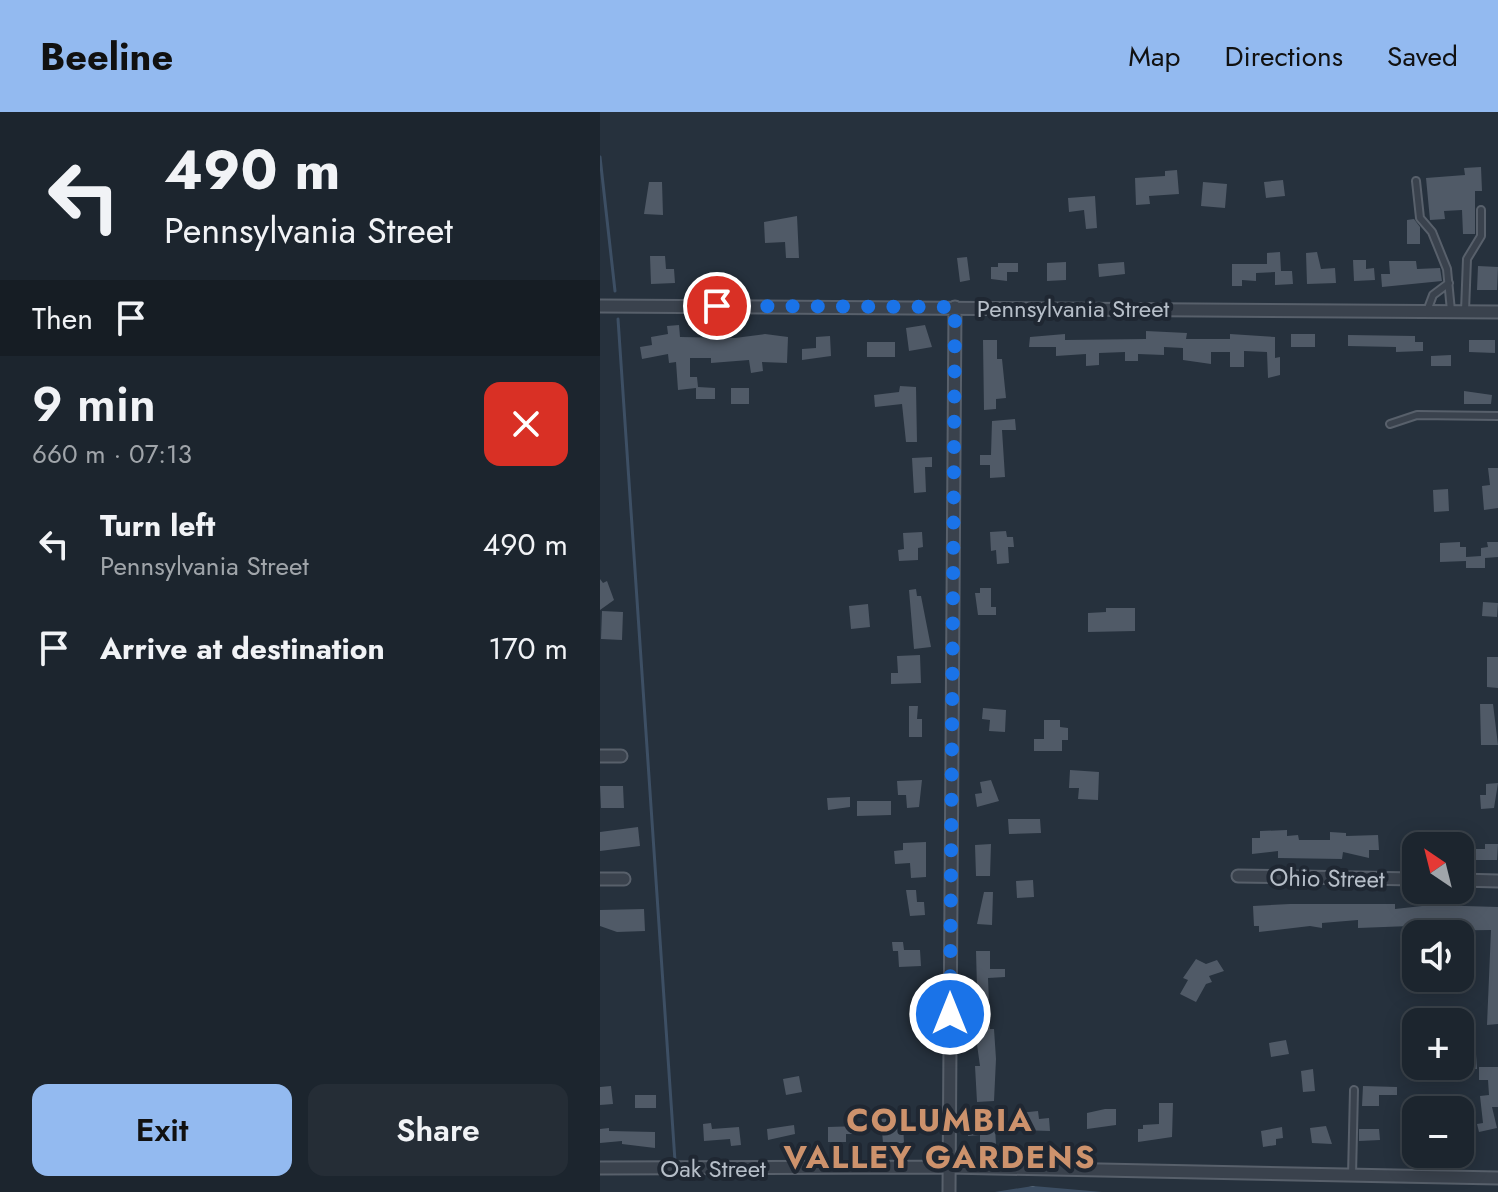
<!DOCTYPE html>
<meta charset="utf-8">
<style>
:root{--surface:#1c252e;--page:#252d36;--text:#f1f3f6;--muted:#a0a5aa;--line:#3a424a;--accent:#93baf0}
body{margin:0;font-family:Jost,sans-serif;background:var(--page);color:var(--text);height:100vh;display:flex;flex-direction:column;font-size:30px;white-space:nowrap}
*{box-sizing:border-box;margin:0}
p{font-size:26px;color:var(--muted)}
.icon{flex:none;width:44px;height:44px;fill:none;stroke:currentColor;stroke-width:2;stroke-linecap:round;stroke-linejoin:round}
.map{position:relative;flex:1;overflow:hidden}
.panel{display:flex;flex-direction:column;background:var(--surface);width:600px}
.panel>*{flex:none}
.banner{background:#1c252e;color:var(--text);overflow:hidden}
.needle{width:52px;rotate:325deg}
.tools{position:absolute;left:802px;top:720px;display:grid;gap:16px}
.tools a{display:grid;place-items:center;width:72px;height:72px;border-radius:16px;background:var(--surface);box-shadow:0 4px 20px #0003,0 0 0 2px var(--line);font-size:40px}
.pin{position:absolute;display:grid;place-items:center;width:68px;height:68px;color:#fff;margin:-34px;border:4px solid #fff;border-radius:50%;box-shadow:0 2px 8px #0007}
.me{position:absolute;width:88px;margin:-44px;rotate:0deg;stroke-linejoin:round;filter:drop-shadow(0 0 6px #0008)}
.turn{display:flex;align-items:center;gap:28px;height:168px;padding:0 32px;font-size:36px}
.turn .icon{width:104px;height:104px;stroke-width:2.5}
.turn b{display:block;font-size:56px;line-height:68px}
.then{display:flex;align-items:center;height:76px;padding:0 32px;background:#0003;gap:16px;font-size:30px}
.round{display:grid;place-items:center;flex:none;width:84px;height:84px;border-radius:16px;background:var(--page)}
.head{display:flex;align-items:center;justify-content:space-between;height:136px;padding:0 32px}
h1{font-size:48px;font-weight:600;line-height:60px}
.cta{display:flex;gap:16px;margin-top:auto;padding:16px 32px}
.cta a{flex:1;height:92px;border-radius:16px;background:var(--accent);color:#111;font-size:32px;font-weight:600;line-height:92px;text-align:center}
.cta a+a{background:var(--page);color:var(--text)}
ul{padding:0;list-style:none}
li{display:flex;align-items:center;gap:24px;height:104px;padding:0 32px}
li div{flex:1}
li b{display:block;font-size:30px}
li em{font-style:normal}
header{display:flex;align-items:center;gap:48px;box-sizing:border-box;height:112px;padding:0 40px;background:var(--accent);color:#111}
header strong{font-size:38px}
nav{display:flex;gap:44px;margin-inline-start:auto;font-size:28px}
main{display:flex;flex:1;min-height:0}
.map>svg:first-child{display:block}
.water{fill:url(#water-ripples)}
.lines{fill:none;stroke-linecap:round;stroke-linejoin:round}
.stream{stroke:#3d4f64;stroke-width:3}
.building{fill:#505a67}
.lane-casing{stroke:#58606b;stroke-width:10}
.street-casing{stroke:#58606b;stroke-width:15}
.lane{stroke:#3a424d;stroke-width:6}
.street{stroke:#3a424d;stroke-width:11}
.route{stroke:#1a73e8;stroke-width:14;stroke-dasharray:0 25.2}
.labels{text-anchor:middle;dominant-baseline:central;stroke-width:8;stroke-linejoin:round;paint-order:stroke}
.street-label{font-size:24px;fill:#b6bec8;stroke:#1f2732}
.district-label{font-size:32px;font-weight:bold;letter-spacing:2px;fill:#cd926c;stroke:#1f2732}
</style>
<header>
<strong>Beeline</strong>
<nav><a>Map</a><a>Directions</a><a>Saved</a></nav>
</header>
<main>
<section class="panel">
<div class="banner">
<div class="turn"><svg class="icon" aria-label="left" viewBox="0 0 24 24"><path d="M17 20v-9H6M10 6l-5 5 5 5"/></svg><div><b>490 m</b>Pennsylvania Street</div></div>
<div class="then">Then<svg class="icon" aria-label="arrive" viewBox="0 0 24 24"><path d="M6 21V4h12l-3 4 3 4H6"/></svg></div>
</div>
<div class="head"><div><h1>9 min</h1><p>660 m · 07:13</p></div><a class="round" style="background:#d93025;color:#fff"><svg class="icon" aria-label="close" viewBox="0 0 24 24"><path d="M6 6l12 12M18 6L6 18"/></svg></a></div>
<ul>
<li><svg class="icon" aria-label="left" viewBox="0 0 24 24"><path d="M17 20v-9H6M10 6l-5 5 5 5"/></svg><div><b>Turn left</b><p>Pennsylvania Street</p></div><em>490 m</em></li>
<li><svg class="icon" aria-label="arrive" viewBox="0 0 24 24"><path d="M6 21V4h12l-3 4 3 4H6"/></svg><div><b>Arrive at destination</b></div><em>170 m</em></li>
</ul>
<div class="cta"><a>Exit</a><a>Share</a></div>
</section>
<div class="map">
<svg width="898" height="1080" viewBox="0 0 898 1080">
<defs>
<pattern id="water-ripples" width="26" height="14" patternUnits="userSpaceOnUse" patternTransform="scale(2)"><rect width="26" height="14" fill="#3d4f64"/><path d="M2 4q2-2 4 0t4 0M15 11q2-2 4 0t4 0" fill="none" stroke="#576779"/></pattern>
</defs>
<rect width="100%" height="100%" fill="#26313d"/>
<!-- water -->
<path class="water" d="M433 1074 502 1080H395Z"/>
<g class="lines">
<!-- stream -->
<path class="stream" d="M0 45 15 179
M18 207 75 1049"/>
</g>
<!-- building -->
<path class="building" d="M881 55 882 79H875V122H863L862 98 844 99 845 107 830 108 826 66 865 63 864 56Z
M577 58 579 82 549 84 550 92 536 93 535 66 565 64V59Z
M683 68 685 84 666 86 664 70Z
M49 70H62L63 103 44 102Z
M603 70 627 72 625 96 601 94Z
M495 84 497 116 486 117 484 98 469 100 468 86Z
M197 104 199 146H186L185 130 165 131 164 110Z
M814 107 820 115V132H807V108Z
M680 140 681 159H692L693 172 675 173V160L656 161V169L642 168V174H632V152H667V141Z
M717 140 721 157 735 156 736 171 707 172 706 141Z
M50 144H65L66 157H74L75 171 51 172Z
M367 145 370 168 360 170 357 146Z
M753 148H766V157L774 156 775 168 754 169Z
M789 149H816L817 157 840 156 842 169 782 175 781 162H790Z
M466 150V168L447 169V151Z
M524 150 525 162 499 165 498 152Z
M398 151H418V160H407V169L391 167V155H398Z
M878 154 898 155 897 178H877Z
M79 213 80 225 135 226 165 222 188 225 187 251 162 250 163 259 151 261 149 248 111 251V246H90V265H97L98 275 115 276V287H96V276L78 278 76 250 69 251 68 242 42 247 40 235 52 233 51 225 68 222 67 214Z
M325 213 332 235 309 239 306 216Z
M546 219 587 221 586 227H630V222L675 225V246L680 245V263L668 266 667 240 644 239V255H630V240H611V252L583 248V236L564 235V243L538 242V249H525V240L499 241V253L486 254V242L456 244V235H429L430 225 465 222V228L546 227Z
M691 222H715V235H691Z
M748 223 815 224V230H823V239L796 240V235L748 234Z
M230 224 231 244 202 248V237L216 236V225Z
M383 228H397V247H402L406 286 396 287V297L384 298Z
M869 228H895V241L869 240Z
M267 230H295V245H267Z
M851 243V254H831V244Z
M300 274 316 275 317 330H306L302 292 275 295 274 283 299 280Z
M131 276H149V292H131Z
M864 279 892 283 891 292H864Z
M415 307 416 318H402L405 365 390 366V353H380V343H391L392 309Z
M332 345V355H325L326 380 314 381 312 346Z
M888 356H898V396L884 398 882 374 890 373Z
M848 377 849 399 834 400 833 378Z
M406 419 407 425H413L414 435H408L409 451 397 452 396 438 391 439 390 420Z
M322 420 323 435 318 436V448L299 449 298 438 304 437 303 421Z
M860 430V435H866V445L881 444V436L888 435 887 430H898V445L885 446V456H866V449L840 450V431Z
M0 467 3 471 7 469 14 488 0 498Z
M380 476H391V495H396V503H378L375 481H380Z
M316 477 317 484H321L331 535 314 537 309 478Z
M883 490 898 491 897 505 882 504Z
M268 492 270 515 251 517 249 494Z
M506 496H535V519L488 520V501L506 500Z
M2 499 23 500 22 528 1 527Z
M320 543 321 571 291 572V561H298L297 544Z
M887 545H898V576L887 575Z
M880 592H893L898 633H881Z
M309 594H318L317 607H322V625H309Z
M383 596 406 598 405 620 389 619 390 608 382 607Z
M444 608H460V615L468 616V628H462V639H434V627H444Z
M470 658 499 660 498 688 478 687 479 676H469Z
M322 668 319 695 307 696 306 683H298L297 669Z
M391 668 399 689 377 695 375 682 382 681 380 670Z
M898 671 894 696 881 697 880 683H886V672Z
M0 674H23L24 696H1Z
M250 685V695L228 698 227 686Z
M257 689H291V703L257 704Z
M408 707H440L441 721 409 722Z
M38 715 40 734 0 739V720Z
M687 718V724L698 723 699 728H730V720L746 721V724L778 723 779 738H769V746L743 740 742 747 678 746V739L652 742V726H660V719Z
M813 726H864V734H813Z
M326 730V765L311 766 310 751 295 752 294 739 303 738V731Z
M391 732 390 764H376L375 733Z
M885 732H898L897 748H872V737H885Z
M433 768 434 785 417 786 416 769Z
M306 778H316L317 790H324L325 803 310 804Z
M384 780H393L392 813 377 812Z
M690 792H795V797L831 793 898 795V912L887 913 891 818 811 819 810 814 758 816V808L722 811V816L710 814 659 820V814H654L653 794Z
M44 797 45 819 17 820 0 814V798Z
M292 830H303L304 838H320L321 854 299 855 298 839H293Z
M376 839H390V857H405V865L388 866 390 917H394L396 947 394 989 377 990 375 954H380L375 918 376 885 369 886V876H377Z
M596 847 606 852 617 848 624 859 609 864 612 870 606 872 596 890 580 882 588 868 583 866Z
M686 928 689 942 671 945 669 931Z
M876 942 877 957 863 958 862 943Z
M879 955H898V995H892L897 1016 879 1020 877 1012 883 1011 880 984 889 983 888 968H879Z
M713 957 715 979 703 980 701 959Z
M199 964 202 980 186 983 183 967Z
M11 974 13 992 0 993V975Z
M763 974 797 975V983H779V994H762Z
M35 983H56V996H35Z
M559 991H573L572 1025 538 1030V1017H543V1013L559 1012Z
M505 997H516V1013L487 1017V1001Z
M438 999 439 1007 449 1006 450 1019 420 1018 419 1001Z
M291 1006V1013L303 1012 304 1031H283L281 1007Z
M111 1011 112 1017 139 1015 141 1033 131 1034 130 1027 104 1029 103 1012Z
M194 1013 195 1022 168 1028 167 1017Z
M260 1014V1022H246V1030H228V1015Z
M726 1014 732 1032 712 1031 710 1016Z
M682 1015 683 1026 676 1027V1033L663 1035 661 1019Z
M9 1016V1019L55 1020V1036L22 1032V1029L0 1031V1017Z
M368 1016H395L396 1032H380V1023L368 1024Z
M759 1017H779L780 1028 759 1029Z"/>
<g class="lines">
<defs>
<path id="lane" d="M816 69 820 106 832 120 847 157 851 199
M827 199 833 183 849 171
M865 199 867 147 881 124V98
M790 312 817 303 898 304
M752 1063 754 978"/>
<path id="street" d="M0 194 898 200
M0 644H21
M638 764 816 767
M0 767H24
M860 768 898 769
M0 1056 349 1055 898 1066
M349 1080 355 195"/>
</defs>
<!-- lane casing -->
<use href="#lane" class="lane-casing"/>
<!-- street casing -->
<use href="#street" class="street-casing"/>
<!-- lane -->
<use href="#lane" class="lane"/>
<!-- street -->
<use href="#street" class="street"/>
</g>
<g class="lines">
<!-- route -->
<path class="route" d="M117 194 355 195 350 902"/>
</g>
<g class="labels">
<!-- street labels -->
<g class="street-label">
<text x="473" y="196">Pennsylvania Street</text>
<text transform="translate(727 766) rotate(1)">Ohio Street</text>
<text x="113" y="1056">Oak Street</text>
</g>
<!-- district labels -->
<g class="district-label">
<text x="340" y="1008">COLUMBIA<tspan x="340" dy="37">VALLEY GARDENS</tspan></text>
</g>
</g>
</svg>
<div class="tools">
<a><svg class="needle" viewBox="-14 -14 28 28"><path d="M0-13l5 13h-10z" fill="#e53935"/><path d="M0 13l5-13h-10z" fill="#a0a5aa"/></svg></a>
<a><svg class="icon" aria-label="sound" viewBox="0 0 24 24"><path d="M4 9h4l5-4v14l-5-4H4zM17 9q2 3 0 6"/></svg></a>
<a>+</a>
<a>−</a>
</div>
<div class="pin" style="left:117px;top:194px;background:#d93025"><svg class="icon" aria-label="arrive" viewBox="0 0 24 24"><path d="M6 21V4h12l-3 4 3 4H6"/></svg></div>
<svg class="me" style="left:350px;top:902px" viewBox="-20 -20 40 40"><circle r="17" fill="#1a73e8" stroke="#fff" stroke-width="3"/><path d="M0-11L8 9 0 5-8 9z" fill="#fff"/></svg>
</div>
</main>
